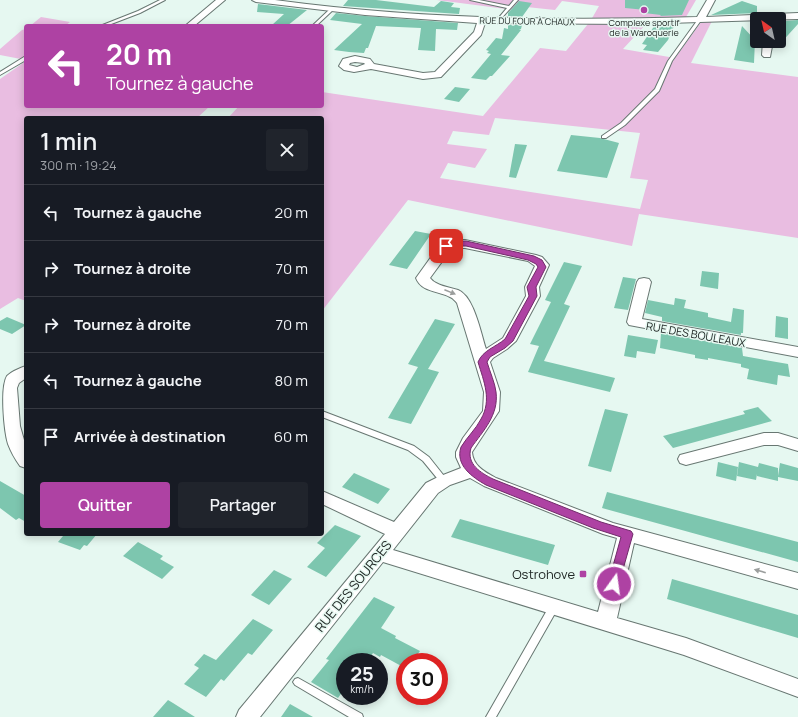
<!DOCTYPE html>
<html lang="fr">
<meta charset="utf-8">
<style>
:root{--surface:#171b24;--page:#20242c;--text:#f1f3f6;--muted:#9ea1a6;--line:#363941;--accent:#ae42a3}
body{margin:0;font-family:Manrope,sans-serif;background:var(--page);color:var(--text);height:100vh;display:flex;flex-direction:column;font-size:15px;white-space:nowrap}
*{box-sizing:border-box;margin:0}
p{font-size:13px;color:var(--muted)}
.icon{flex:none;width:22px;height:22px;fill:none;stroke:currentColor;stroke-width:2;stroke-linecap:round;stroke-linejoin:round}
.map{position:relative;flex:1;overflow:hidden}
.details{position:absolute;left:24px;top:116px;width:300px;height:420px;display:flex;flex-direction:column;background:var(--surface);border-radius:4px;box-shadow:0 2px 10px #0003}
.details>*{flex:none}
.top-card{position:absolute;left:24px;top:24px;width:300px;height:84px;border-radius:4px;box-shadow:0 2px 10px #0003;background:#ae42a3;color:#fff;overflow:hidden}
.needle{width:26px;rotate:326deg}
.tools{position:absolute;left:750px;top:12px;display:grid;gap:8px}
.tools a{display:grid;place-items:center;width:36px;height:36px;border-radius:4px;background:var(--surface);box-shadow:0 2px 10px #0003;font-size:20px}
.speed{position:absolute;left:336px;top:653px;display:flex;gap:8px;font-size:20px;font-weight:700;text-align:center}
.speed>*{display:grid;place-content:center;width:52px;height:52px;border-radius:50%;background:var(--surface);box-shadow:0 2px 10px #0003;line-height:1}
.speed small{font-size:10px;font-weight:400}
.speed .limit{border:6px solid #d22;background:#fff;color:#111}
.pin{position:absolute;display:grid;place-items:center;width:34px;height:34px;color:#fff;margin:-17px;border-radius:8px;box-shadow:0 2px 6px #0006}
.me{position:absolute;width:44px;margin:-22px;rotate:14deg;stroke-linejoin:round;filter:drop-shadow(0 0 3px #0008)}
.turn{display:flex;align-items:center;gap:14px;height:84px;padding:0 16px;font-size:18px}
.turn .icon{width:52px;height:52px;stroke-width:2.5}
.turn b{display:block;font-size:28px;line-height:34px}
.round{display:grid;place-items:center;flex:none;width:42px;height:42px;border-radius:4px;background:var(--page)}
.headline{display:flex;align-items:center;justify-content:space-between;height:68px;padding:0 16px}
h1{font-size:24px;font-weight:600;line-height:30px}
.action{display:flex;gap:8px;margin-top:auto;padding:8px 16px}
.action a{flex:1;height:46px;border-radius:4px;background:var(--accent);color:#fff;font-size:16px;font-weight:600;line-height:46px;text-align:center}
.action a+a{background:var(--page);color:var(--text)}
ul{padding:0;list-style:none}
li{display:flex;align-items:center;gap:12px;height:56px;padding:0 16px;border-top:1px solid var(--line)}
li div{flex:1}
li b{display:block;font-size:15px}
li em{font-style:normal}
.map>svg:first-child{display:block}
.green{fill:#e9bde1;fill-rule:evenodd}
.building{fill:#7dc6af}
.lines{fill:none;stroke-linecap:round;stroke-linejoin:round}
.lane-casing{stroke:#687772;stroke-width:2}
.street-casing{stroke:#687772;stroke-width:2}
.lane{fill:#fff;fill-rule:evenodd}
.street{fill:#fff;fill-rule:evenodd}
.oneway{fill:#9b9e9d}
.route{fill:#ae42a3;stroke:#712b6a}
.poi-dot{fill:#ae42a3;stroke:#e6f8f1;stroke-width:1.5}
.labels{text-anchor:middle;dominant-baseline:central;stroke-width:3;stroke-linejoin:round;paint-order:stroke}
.far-street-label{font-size:9px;fill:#202725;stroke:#e6f8f1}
.far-poi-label{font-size:9px;fill:#202725;stroke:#e6f8f1}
.street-label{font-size:11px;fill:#202725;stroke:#e6f8f1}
.near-poi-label{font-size:13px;fill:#202725;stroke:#e6f8f1;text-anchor:end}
.near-street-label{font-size:13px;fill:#202725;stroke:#e6f8f1}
</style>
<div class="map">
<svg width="798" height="717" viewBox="0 0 798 717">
<rect width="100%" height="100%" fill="#e6f8f1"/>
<!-- green -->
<path class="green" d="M437 0H696L686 17 591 20 599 6 562 1 555 10 517 6 514 10Z
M41 17 70 22 65 26H30Z
M702 21H712L691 63 798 77V238L639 214 632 246 408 200 322 311V118H228L239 106H322V92L483 116 540 48 566 51 588 24 647 23 623 49 675 58ZM495 118 640 133 630 178 648 180 640 209 440 178 448 163 475 168 487 149 447 144 453 131 489 135Z
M26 29V60L0 55V49L22 30Z
M26 61V106H210L197 118H26V301L18 298 0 309V79Z"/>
<!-- building -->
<path class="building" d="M348 0H376L434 7 441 1 454 3 451 7 460 8 459 14 343 6Z
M625 0H689L682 15 660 16 661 15 644 13 646 10 625 8Z
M519 1 532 3 522 17 508 16V13Z
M742 1 757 6V13L711 15Z
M258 4 307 10 287 26H273L272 25 284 14 257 12Z
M336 13 365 16 458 23 457 30 436 29 435 51 418 50 421 28 376 26 368 48H366L364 53 349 52 334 50 362 24 330 20Z
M798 20V24L779 45V27L785 21Z
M675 24 668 40 658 52 643 50 647 45 642 44 655 25Z
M508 25H522L521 29 519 30H521L501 55 510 56 492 76H490L486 80 471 78 491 54 487 53 489 51 486 50 496 38 502 39 504 28 508 29Z
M742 26 755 40 754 63 734 60Z
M455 87 470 89 459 102 444 99Z
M571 135 600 138 619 143 607 178 557 171Z
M515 144 527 145 516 178 509 177Z
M415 231 431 234 407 269 389 265Z
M564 262 582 266 564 304 570 306 544 361 615 378 610 392 528 372 539 346 530 344 551 302 545 300Z
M702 271 719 273 718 289 700 286Z
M623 277 636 279 628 310 614 308Z
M675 298 686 300 684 308 708 313V317L731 322 733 308 744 310 743 333H741V335L662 321V317L645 313 648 300 674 305Z
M776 316 788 318V339L775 337Z
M7 317 26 325 12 334 0 329V321Z
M435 319 455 324 428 369 439 372 411 424 388 418 418 367 408 364Z
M661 333 742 348 743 356 788 364 790 377 778 375 777 385 747 379 749 369 741 367V364L708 358V360L695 358V355L660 348Z
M628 335 658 340 655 354 637 351 636 358 624 356Z
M758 407 772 421 673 448 663 436 745 414 743 411Z
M605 409 628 414 611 472 588 466Z
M718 462 738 467 736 481 716 476Z
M739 462 758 467 759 463 778 468V476L780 463 798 468V481L778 477V481L757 476V474L756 480 737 476Z
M354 473 390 489 378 504 342 487Z
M0 481 26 496V522L19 518 16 520 0 508Z
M607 492 798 542V562L602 508Z
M460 519 555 545 548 565 451 537Z
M335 525 361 536 326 577 307 567 325 548 317 543Z
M58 534H97L87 546 84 545 80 550 58 542 63 536Z
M138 542 163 556 160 559 174 567 162 579 123 556Z
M274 570 292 579 269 605 251 595Z
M672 579 798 615V638L667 599Z
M374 597 395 607 381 628 396 636 395 638 420 651 412 662H405V668L381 655 380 657 373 653 367 662 358 657 355 662H345V688L338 698 311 682 329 660 326 659Z
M253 619 273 630 252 655 248 653 224 681 221 679 206 697 184 684 199 668 194 665 204 654 216 660Z
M168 700 173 703 195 717H153Z
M290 704 313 717H281Z"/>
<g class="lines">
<defs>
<path id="lane" d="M160 0H165L140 13 106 26H100L138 11Z
M470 0H479L509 6 514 0H518L498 22 496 21 507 8Z
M330 9 333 10 316 26H312Z
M699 18 702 19 672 61 659 91 625 125 606 138H602V136L621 123 655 89 668 61Z
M24 57H26V60L0 75V72Z
M322 411 414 446 429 457 448 481 447 483H441L423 461 408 450 322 417Z
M553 604 556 605 558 608 496 717H486L550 605Z
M298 678 362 714 363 717H349L295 685 293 682 295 679Z"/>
<path id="street" d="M216 0H225L194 26H185Z
M252 0H275C415 19 556 21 697 17L707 0H715L706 17 798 13V19L636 24 485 23 481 35 441 77 423 79 371 69 354 72 344 70 339 66 343 59 355 56 370 59 374 64 423 73 435 72 474 32 477 23 365 15 256 2ZM355 62 364 63 365 64 357 67 349 65 350 63Z
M763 41H773L770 57H764L762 55Z
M453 240H465L536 255 542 257 549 265 539 287 540 296 516 341 507 349 493 358 490 362 500 392 499 411 472 452C473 466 485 472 496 478L613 523 798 573V589L634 543 617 618 686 638 798 679V697L684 655 383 562 260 717H236L239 710 385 534 322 504V491L394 522 426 483 438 477 461 468 456 457V452L463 438 483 411 484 392 457 303C455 301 453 298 450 297 439 291 421 292 416 278L439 246ZM456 248H465L528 261 535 266 525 287 526 296 503 338 486 349C481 334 474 296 458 290 449 287 436 286 430 278L449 252ZM470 478 484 486 603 534 617 538 598 612 393 550 438 493 450 485Z
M644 278 649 279 651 282 642 319 798 347V357L629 325 627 322 637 282 639 279Z
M26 366V378L19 383 17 388 20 426 26 447V468L20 466C15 459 11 452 8 444 4 431 0 387 7 376 11 372 20 368 26 366Z
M764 433H778L798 439V451L778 445H764L686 465 680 463 678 459 680 455Z"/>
</defs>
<!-- lane casing -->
<use href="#lane" class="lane-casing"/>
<!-- street casing -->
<use href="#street" class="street-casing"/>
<!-- lane -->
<use href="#lane" class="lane"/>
<!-- street -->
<use href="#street" class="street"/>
</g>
<!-- one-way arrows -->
<defs><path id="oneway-solid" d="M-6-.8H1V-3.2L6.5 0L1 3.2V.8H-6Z"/></defs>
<g class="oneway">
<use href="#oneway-solid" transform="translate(450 292) rotate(22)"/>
<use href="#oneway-solid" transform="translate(760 571) rotate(-164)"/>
</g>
<!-- route -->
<path class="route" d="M466 241 534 256 542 260 546 267 536 287 537 296 513 341 505 348 490 357 487 362C490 372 495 383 496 392 499 415 483 431 471 448 466 464 481 473 493 479L601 522 631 531 633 534 618 587 614 588 610 587 608 584 621 537 593 528 486 485C472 477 455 465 461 447 467 437 476 429 481 419 492 400 484 382 478 362 483 350 496 347 505 339L529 296 527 287 538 267 536 264 528 260 466 246H454L446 249 442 246 453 241Z"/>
<!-- markers -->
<g class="poi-dot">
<circle cx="644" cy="10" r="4"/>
<rect x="579" y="570" width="8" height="8" rx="2"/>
</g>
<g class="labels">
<!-- far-street labels -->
<g class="far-street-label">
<text transform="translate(527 21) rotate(1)">RUE DU FOUR À CHAUX</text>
</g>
<!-- far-poi labels -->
<g class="far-poi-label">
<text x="644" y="22">Complexe sportif<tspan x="644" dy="10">de la Waroquerie</tspan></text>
</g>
<!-- street labels -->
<g class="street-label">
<text transform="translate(696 334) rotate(10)">RUE DES BOULEAUX</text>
</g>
<!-- near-poi labels -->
<g class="near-poi-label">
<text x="575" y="574">Ostrohove</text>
</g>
<!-- near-street labels -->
<g class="near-street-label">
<text transform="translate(353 586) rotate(-51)">RUE DES SOURCES</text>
</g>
</g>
</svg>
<div class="tools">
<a><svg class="needle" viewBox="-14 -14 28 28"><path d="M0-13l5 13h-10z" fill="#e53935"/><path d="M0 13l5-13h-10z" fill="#9ea1a6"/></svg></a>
</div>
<div class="speed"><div>25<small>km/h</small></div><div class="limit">30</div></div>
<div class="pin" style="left:446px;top:246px;background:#d93025"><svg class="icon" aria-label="arrive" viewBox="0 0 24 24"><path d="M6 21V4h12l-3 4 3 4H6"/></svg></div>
<svg class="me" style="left:614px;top:584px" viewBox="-20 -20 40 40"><circle r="17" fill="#ae42a3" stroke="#fff" stroke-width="3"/><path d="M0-11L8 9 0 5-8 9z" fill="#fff"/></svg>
<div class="top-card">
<div class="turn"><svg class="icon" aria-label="left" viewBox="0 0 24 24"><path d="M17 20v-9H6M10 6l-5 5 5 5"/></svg><div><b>20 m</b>Tournez à gauche</div></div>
</div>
<section class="details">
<div class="headline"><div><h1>1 min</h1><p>300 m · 19:24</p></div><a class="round"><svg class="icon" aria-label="close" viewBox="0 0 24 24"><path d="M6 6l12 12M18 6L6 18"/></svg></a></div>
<ul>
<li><svg class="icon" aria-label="left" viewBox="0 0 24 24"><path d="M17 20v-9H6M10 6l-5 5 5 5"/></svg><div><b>Tournez à gauche</b></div><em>20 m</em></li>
<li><svg class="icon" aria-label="right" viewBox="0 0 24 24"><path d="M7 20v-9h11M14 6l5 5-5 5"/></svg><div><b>Tournez à droite</b></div><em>70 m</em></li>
<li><svg class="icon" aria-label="right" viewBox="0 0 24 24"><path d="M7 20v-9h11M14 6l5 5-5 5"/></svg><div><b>Tournez à droite</b></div><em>70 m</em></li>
<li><svg class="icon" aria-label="left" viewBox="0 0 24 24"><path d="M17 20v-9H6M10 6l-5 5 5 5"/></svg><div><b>Tournez à gauche</b></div><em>80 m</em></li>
<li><svg class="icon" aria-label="arrive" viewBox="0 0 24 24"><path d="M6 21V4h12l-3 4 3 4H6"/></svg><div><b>Arrivée à destination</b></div><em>60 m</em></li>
</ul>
<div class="action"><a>Quitter</a><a>Partager</a></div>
</section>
</div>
